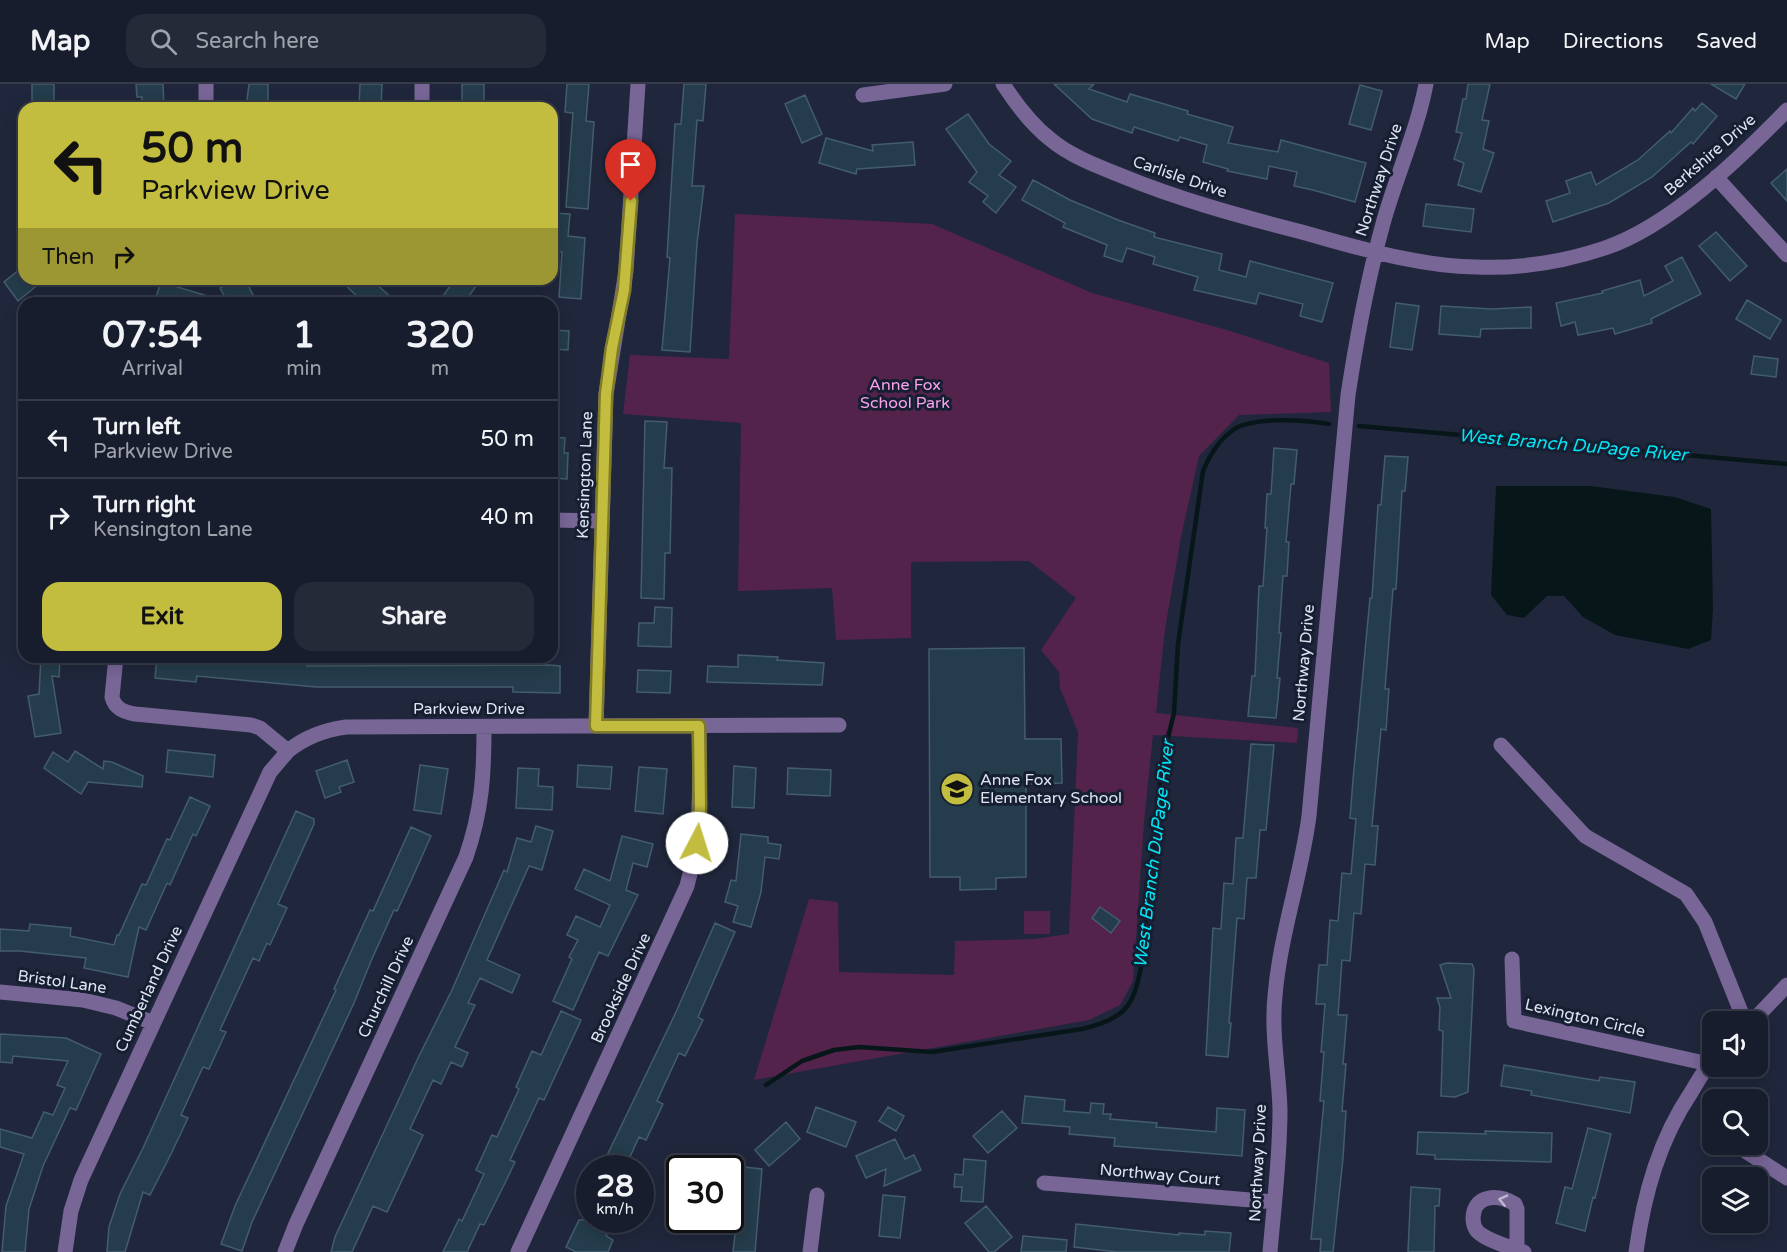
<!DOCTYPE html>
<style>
:root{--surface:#181d2d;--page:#252a39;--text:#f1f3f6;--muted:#9fa2aa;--line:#363b49;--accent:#c3bd3f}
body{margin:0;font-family:"Varela Round",sans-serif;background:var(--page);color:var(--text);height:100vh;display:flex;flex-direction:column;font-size:22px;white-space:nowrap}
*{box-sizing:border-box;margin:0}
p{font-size:20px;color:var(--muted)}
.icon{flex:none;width:33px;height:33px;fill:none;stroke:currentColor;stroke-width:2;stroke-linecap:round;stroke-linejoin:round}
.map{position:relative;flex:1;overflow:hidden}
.drawer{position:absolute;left:18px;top:213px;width:540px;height:366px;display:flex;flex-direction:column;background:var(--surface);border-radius:18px;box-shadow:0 3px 15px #0003,0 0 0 2px var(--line)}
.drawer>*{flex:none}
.guide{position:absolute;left:18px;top:18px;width:540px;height:183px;border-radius:18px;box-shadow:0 3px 15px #0003,0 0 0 2px var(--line);background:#c3bd3f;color:#111;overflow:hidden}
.fabs{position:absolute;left:1702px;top:927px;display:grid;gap:12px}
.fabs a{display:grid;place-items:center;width:66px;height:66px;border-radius:12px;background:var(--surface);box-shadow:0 3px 15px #0003,0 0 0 2px var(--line);font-size:30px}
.speed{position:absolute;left:576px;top:1071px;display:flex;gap:12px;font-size:30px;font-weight:700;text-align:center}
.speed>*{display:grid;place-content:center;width:78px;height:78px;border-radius:50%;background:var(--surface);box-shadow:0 3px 15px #0003,0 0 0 2px var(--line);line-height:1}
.speed small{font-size:15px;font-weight:400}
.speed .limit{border:3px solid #111;border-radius:9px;background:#fff;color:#111}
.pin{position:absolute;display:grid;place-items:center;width:51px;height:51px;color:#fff;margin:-62px -26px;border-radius:50% 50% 50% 0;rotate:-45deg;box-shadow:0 0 6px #0007}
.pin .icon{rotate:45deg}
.me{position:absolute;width:66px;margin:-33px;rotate:5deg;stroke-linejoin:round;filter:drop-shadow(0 0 4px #0008)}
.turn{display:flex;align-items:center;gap:21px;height:126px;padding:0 24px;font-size:27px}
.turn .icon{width:78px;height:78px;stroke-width:2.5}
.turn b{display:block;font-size:42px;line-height:51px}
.then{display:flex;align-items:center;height:57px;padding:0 24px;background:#0003;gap:12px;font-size:22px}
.eta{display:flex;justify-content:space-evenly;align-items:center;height:102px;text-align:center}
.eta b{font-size:36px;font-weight:700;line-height:42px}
.button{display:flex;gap:12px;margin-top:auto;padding:12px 24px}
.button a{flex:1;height:69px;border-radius:18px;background:var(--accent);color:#111;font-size:24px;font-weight:700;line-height:69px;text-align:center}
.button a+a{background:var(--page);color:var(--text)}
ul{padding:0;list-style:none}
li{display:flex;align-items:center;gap:18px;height:78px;padding:0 24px;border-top:2px solid var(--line)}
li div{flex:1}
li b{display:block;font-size:22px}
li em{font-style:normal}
header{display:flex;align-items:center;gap:36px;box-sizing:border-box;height:84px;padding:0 30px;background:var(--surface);border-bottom:2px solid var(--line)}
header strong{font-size:28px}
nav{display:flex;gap:33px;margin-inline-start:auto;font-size:21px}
.search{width:420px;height:54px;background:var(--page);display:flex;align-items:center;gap:15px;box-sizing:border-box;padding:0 21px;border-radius:18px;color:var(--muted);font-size:22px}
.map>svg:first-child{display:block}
.green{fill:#53234c}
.water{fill:#071719}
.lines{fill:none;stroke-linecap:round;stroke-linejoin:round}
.stream{stroke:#071719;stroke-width:4.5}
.building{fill:#243c4b;stroke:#435d6d;stroke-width:1.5}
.minor{stroke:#786697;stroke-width:15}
.oneway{stroke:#bab8d2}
.route-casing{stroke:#7f7b29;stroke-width:15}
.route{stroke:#c3bd3f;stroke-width:10}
.labels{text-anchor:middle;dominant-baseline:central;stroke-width:6;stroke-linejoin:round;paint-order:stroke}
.street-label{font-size:16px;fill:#dee4f2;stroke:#161e32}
.park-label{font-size:16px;fill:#faa1ec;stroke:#161e32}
.poi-label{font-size:16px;fill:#dee4f2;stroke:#161e32;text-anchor:start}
.water-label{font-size:18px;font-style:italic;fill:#04e3f2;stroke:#161e32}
</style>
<header>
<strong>Map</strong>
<div class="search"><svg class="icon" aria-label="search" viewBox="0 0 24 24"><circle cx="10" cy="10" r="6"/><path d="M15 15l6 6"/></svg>Search here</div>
<nav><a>Map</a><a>Directions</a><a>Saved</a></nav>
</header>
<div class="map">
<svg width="1787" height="1168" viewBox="0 0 1787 1168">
<rect width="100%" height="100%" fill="#20273c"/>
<!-- green -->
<path class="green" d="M735 130 932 140 1092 209 1227 246 1329 279 1331 328 1239 331 1199 372 1181 453 1165 545 1156 629 1298 644 1297 659 1153 651 1144 738 1133 897 1120 921 1089 936 754 996 809 815 838 818 839 888 954 891 955 857 1034 855 1069 850 1078 648 1060 604 1059 588 1041 566 1076 514 1029 477 911 478V554L836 556 832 504 738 507 741 339 623 330 630 271 729 275Z
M1024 827H1050V850H1024Z"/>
<!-- water -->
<path class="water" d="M1496 402H1590L1675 413 1711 425 1713 525 1711 556 1688 565 1615 551 1583 533 1564 512H1547L1524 534 1507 531 1491 511Z"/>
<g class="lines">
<!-- stream -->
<path class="stream" d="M1359 342 1787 380
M766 1001 802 977 834 966 859 963 932 968 1082 945C1124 934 1133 925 1141 883L1162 678 1174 629 1178 560 1203 387C1210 371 1218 357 1233 346 1253 332 1305 336 1329 340"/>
</g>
<!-- building -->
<path class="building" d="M32 0H54V22H32Z
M136 0H163L164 24H142V13H137Z
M249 0H268V24H246Z
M360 0H382L381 24H359Z
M462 0H484V24H462Z
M567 0H589L586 37 594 38 588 125 566 123 573 29 565 28Z
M684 0H706L703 37 697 36 692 102H704L697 159 690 268 662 266 670 174 667 173 675 40H681Z
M1054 0H1094L1089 5 1127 18 1130 10 1188 27 1187 30 1233 43 1228 59 1278 68 1281 56 1366 79 1355 118 1313 106 1294 102 1297 88 1269 82 1267 95 1227 87 1228 85 1203 78 1207 61 1180 53 1178 57 1134 43 1132 49 1092 35Z
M1468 0H1490L1482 36 1489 37 1483 65 1494 69 1481 108 1458 101 1464 79 1454 75 1462 49 1456 48 1463 15H1466Z
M1711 0H1745L1736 15Z
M1360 1 1382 7 1371 46 1349 40Z
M805 11 822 50 802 59 785 20Z
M1702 19 1717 32 1693 60 1691 58 1652 93 1609 119 1553 138 1546 117 1570 109 1566 97 1591 88 1596 101 1638 76 1670 47 1671 49 1693 24 1695 27Z
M968 30 989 60 1011 77 999 91 1016 103 996 129 983 118 988 112 969 98 977 88 946 45Z
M826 54 873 67 872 61 913 58 915 81 857 85 856 90 819 79Z
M1787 85V117L1771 99Z
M1033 96 1070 116 1118 136 1155 149 1154 153 1222 170 1219 186 1246 193 1250 177 1333 199 1322 238 1300 232 1303 220 1259 209 1256 220 1194 206 1198 193 1153 180 1155 173 1127 164 1122 178 1104 172 1107 161 1063 143 1065 139 1022 116Z
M1426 120 1474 125 1471 148 1423 142Z
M552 129 570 130 568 152 585 154 581 215 559 213 562 168 552 167Z
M1716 148 1747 182 1730 197 1699 162Z
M1682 173 1701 210 1651 235 1652 239 1615 250 1613 244 1578 251 1575 238 1561 242 1556 219 1603 209 1602 207 1640 196 1644 212 1673 197 1665 182Z
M24 182V195H45L18 217 4 198Z
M237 195H245L257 219H228L220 204Z
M339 195H371L397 219H364Z
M455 195H481L464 219H438Z
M161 198 221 216V219H154Z
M1747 216 1781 236 1770 255 1736 235Z
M1396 219 1419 222 1412 266 1390 263Z
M1441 222 1492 225 1531 223V244L1481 245 1480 253 1439 250Z
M552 246 569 247 568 266 552 265Z
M1754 272 1778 275 1776 293 1751 290Z
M645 337 667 338 664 384H672L670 469H665L664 515 641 514Z
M552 353 565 354 564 369H568L567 395 552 394Z
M1274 364 1297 366 1294 400H1291L1286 458H1289L1287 492H1283L1279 549H1281L1277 594H1280L1276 634 1248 632 1252 592H1255L1259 502H1263L1267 444H1265L1267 410H1271Z
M1385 372 1408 373 1405 407H1402L1396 505H1393L1385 605H1389L1386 646 1381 645 1377 688 1372 742H1378L1375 781 1365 780 1361 830 1354 829 1350 877 1342 876 1338 931H1347L1343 980H1346L1342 1027H1346L1343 1074 1333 1168H1320L1321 1155H1311L1324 1017H1320L1324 968H1321L1325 920H1316L1319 881H1327L1330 836 1338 837 1342 789 1351 790 1356 735 1350 734 1353 696 1370 514H1372L1378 421H1381Z
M655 523 672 524 671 563 638 562 639 539H654Z
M1024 564 1025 655H1061L1062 699 1026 700V793L996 794V805L960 806V793H930L929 565Z
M738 571 778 573 777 576 824 579 822 601 707 598 708 582 738 583Z
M41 573H60L59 593 52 592 61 649 35 653 28 612 39 610Z
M157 573H237L307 580V582L549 581 560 582V609L513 608V603H316L197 592 196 598 155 594Z
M638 586 671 587 670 609 637 608Z
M1251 660 1274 661 1266 746H1260L1256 794H1247L1244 835 1237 834 1229 939H1231L1228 973 1206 971 1213 844 1221 845 1224 799 1233 800 1236 754H1243Z
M168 666 215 671 213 693 166 688Z
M75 667 103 685 104 677 112 678 143 692 142 703 88 698 81 710 44 684 53 668 68 678Z
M347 676 354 698 339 703 341 708 325 714 316 687Z
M420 681 448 685 441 730 414 726Z
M578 681 612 683 610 705 577 703Z
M734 682 756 684 754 724 732 723Z
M639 683 667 685 663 730 635 727Z
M518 684 539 685 538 702 553 703 552 726 516 724Z
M788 684 831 686 830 712 787 710Z
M190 713 210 722 196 752 193 750 170 801 167 799 146 846 139 843 128 893 84 884 86 874 20 867H0V845L29 847 30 840 71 844 70 852 114 861 117 851H119L142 800 146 801 167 755 170 756Z
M296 727 314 735V740L278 820 287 824 270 861 267 859 259 877 253 874 220 946 226 948 209 985 203 983 181 1031 188 1034 171 1070 150 1111 143 1108 125 1168H107L109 1143 120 1110 143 1064Z
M536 742 553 747 542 786 529 782 487 876 520 891 512 909 480 894 468 919 475 921 455 963 468 969 462 983 451 978 441 1000 433 996 410 1045 423 1051 387 1128 373 1122 352 1168H331L335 1153 419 972 452 906 504 786 507 788 517 754 531 758Z
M411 743 431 752 411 797 397 827 394 826 371 877 354 919 252 1138 242 1167 221 1160 235 1122 336 906 334 905 370 826 373 827Z
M741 750 768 753V759L781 761 779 775 765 773 761 808 751 843 733 838 738 822 725 818 731 796 736 797Z
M622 752 653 760 647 783 633 779 626 806 638 811 608 872 599 868 573 926 553 917 572 875 569 873 578 856 567 851 576 832 600 843 610 821 575 805 584 785 610 797Z
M1100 823 1120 837 1111 849 1092 834Z
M715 839 735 848 698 933 703 936 685 972 679 969 657 1017 663 1020 646 1056 639 1053 625 1084H601L677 926Z
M1447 879 1472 880 1474 885 1468 1008 1455 1013 1441 1012 1443 947 1439 946 1440 923 1437 914H1451L1440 881Z
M561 927 581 936 544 1016 539 1014 510 1076 515 1078 505 1099 484 1141 480 1140 467 1168H443L459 1135 462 1137 484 1090 476 1086 492 1051 497 1053 519 1005 516 1003 532 967 541 971Z
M0 950 66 954 101 970 76 1026 70 1024 43 1082 29 1125 25 1168H2L6 1122 24 1070 0 1063V1045L32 1054 44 1028 53 1031 65 1004 57 1001 68 977 13 972 12 979 0 978Z
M1504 981 1599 997 1600 993 1635 998 1630 1029 1531 1011 1532 1007 1501 1002Z
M1025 1012 1065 1016 1064 1027 1090 1029 1091 1019 1104 1020 1103 1030H1111L1110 1035 1157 1039 1156 1043 1216 1048 1217 1024 1245 1026 1242 1072 1114 1062 1115 1054 1069 1050 1070 1043 1022 1039Z
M816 1023 856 1038 846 1063 807 1048Z
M888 1023 904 1032 896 1047 879 1037Z
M1002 1027 1017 1044 988 1069 973 1052Z
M786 1038 800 1055 769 1082 755 1066Z
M1588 1044 1611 1050 1595 1114 1593 1113 1585 1147 1556 1139 1565 1103 1572 1105Z
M1485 1047 1552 1049 1551 1078 1435 1075V1071L1417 1070 1418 1048 1486 1050Z
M895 1055 905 1075 914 1071 921 1086 884 1102 886 1085 866 1094 856 1072Z
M964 1075 986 1077 983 1118 961 1117 962 1103H954L955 1090 963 1091Z
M735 1082 762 1085 755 1168H733L738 1123 732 1122Z
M1411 1103 1440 1105 1439 1122H1435L1434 1168H1408Z
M883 1111 905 1113 900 1154 879 1152Z
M986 1122 1012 1153 994 1168H989L965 1139Z
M579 1136H613L606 1152 613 1156 608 1168H576L566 1163Z
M1076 1140 1179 1151V1149L1205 1151V1147L1231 1149 1229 1168H1118L1074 1163Z
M1023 1152 1067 1156 1066 1168H1021Z"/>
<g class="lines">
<!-- minor -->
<path class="minor" d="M1003 0C1016 20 1031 40 1050 55 1070 72 1097 82 1122 92 1178 115 1236 131 1294 146 1354 162 1413 182 1476 183 1520 185 1563 178 1605 164 1670 142 1739 75 1787 26
M863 11 945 0
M206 24V0
M422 24V0
M1716 93 1787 171
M552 436 601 437
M116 573 112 613C115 625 124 628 135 630L251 641 260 644 288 667C305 653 324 646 346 643L839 641
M596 642 606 310 626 187 638 0
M1501 661 1585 752 1686 810 1705 838 1745 938
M1512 875 1514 937 1709 980
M0 908 83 916 116 924 153 939
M1752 938 1787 901
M1739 1063 1787 1094
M1044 1099 1274 1118
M1517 1165V1125L1515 1120C1498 1110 1474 1110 1473 1134 1473 1139 1474 1143 1477 1147 1485 1156 1512 1164 1524 1168
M65 1168 71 1127 81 1096 270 688 288 667
M285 1168 296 1140 466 773C482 726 484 692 484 643
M518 1168 687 802C702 748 700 698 699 642
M810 1168 817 1111
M1270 1168C1274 1121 1280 1074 1280 1026 1279 988 1271 950 1275 912 1280 851 1301 793 1309 732L1348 311C1357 252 1368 193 1384 136 1397 90 1417 47 1426 0
M1636 1168C1644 1110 1659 1056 1692 1007 1698 997 1704 985 1713 977"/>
</g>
<!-- one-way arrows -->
<defs><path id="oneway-chevron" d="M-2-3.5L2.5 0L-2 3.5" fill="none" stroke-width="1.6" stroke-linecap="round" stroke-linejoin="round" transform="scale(1.5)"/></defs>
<use class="oneway" href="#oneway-chevron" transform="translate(1503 1116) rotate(-167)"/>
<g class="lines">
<defs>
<path id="route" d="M631 117 624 206 612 264 606 310 596 642H699L700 724 697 759"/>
</defs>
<!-- route casing -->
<use href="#route" class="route-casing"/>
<!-- route -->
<use href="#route" class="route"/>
</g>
<!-- icons -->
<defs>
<symbol id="school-disc" viewBox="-11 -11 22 22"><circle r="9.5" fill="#c3bd3f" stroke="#161e32"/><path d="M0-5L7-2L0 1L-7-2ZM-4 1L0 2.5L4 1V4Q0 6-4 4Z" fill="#111"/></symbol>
</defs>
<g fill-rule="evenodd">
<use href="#school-disc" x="938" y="686" width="38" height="38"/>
</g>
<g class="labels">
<!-- street labels -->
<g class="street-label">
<text transform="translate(1710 71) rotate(-41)">Berkshire Drive</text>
<text transform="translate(1180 93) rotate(19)">Carlisle Drive</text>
<text transform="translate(1379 96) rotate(-72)">Northway Drive</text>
<text transform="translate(585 391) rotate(-88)">Kensington Lane</text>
<text transform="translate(1304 579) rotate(-85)">Northway Drive</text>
<text x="469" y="625">Parkview Drive</text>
<text transform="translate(62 898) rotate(8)">Bristol Lane</text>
<text transform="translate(386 903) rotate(-65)">Churchill Drive</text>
<text transform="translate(621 904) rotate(-65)">Brookside Drive</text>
<text transform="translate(149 905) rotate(-65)">Cumberland Drive</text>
<text transform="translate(1585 934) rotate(13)">Lexington Circle</text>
<text transform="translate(1258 1079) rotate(-87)">Northway Drive</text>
<text transform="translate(1160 1091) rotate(5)">Northway Court</text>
</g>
<!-- park labels -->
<g class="park-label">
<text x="905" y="301">Anne Fox<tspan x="905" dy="18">School Park</tspan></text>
</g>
<!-- poi labels -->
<g class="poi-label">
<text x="980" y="696">Anne Fox<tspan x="980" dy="18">Elementary School</tspan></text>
</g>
<!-- water labels -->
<g class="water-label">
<text transform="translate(1573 361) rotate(5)">West Branch DuPage River</text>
<text transform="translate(1154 770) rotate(-83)">West Branch DuPage River</text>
</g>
</g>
</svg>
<div class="fabs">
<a><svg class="icon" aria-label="sound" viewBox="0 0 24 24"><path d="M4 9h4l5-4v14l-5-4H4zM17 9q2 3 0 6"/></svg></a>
<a><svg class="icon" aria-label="search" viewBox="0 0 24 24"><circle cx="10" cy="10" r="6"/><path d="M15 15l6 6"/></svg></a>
<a><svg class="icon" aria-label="layers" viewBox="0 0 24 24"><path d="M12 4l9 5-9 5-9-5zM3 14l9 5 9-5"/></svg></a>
</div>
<div class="speed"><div>28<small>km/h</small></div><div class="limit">30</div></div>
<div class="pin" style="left:631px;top:117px;background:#d93025"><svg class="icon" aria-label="arrive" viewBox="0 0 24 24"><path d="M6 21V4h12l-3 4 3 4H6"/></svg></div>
<svg class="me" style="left:697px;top:759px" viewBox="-20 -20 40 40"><circle r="19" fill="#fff"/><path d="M0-13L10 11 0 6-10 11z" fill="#c3bd3f"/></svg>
<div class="guide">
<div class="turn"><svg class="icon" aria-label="left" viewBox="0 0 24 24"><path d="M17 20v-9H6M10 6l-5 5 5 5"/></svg><div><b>50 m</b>Parkview Drive</div></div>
<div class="then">Then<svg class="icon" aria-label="right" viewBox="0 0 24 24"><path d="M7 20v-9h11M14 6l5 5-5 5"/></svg></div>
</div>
<section class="drawer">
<div class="eta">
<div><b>07:54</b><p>Arrival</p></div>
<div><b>1</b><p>min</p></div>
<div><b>320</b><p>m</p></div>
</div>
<ul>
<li><svg class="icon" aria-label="left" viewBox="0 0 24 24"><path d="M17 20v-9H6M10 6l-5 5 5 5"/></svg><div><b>Turn left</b><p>Parkview Drive</p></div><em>50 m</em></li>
<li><svg class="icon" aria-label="right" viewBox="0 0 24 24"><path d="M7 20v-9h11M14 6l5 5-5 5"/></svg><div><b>Turn right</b><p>Kensington Lane</p></div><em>40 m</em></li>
</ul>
<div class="button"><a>Exit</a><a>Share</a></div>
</section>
</div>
